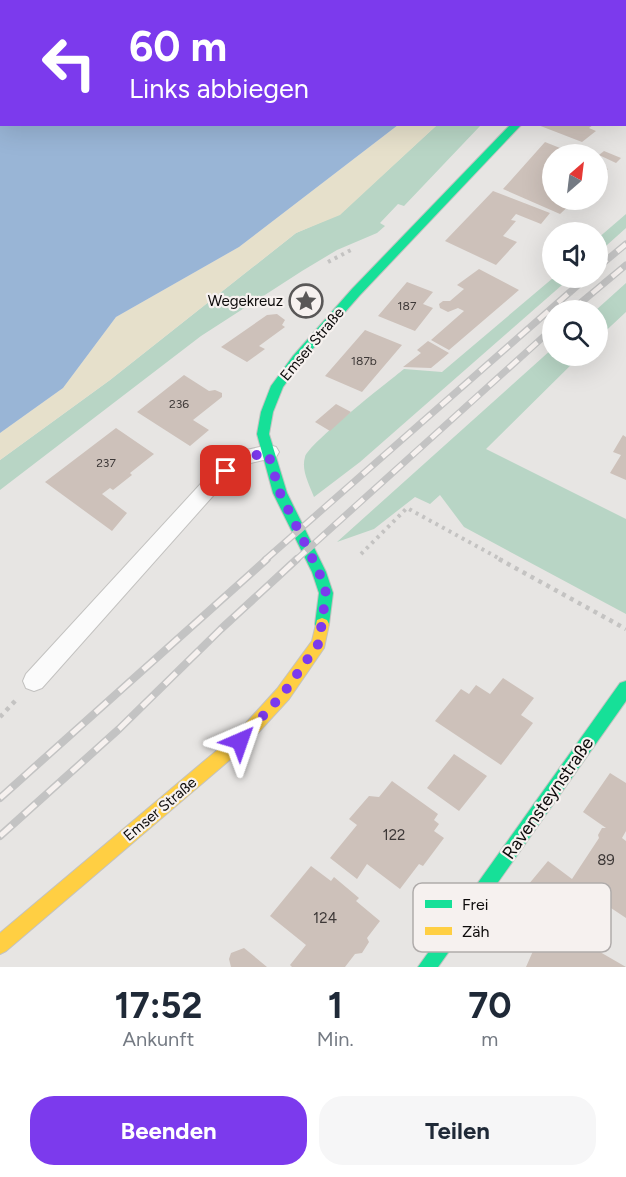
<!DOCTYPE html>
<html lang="de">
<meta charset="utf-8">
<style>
:root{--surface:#fff;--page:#f6f6f7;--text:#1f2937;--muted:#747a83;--accent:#7c3aed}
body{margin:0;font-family:Figtree,sans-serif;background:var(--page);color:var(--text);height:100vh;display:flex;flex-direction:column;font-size:22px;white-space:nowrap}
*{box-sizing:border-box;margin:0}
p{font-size:20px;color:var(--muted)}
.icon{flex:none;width:33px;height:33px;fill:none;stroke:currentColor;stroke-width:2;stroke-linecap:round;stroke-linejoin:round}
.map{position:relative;height:967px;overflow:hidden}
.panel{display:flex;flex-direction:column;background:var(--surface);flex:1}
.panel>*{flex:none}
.top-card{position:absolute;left:0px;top:0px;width:627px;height:126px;box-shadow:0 6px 24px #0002;background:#7c3aed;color:#fff;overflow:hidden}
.needle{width:39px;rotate:28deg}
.fabs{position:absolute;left:542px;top:144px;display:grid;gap:12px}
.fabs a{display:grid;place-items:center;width:66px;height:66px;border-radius:50%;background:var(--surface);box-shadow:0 6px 24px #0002;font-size:30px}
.pin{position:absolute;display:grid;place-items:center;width:51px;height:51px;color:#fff;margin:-26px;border-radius:12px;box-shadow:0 3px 9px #0006}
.me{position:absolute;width:66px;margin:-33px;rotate:43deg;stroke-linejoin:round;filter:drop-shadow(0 0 4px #0008)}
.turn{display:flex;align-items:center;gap:21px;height:126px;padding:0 30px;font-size:27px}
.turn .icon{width:78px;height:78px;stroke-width:2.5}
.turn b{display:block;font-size:42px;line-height:51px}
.eta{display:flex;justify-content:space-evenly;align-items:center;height:102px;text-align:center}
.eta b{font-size:36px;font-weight:700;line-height:42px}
.primary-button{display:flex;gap:12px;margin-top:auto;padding:12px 30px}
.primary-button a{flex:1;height:69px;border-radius:24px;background:var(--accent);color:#fff;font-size:24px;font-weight:700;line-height:69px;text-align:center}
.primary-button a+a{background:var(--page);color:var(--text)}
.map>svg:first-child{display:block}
.green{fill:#b8d5c5}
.sand{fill:#e6e0cb}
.water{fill:#99b5d6}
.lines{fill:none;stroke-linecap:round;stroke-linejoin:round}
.ferry{stroke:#083763;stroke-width:1.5;stroke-dasharray:5 4.5;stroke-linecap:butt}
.building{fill:#cdc1ba}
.lane-casing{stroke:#c3c2c0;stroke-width:2}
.fast-casing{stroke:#c3c2c0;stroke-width:2}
.slow-casing{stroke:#c3c2c0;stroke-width:2}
.path-far1{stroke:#c4c3c2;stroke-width:4;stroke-dasharray:3 4.5;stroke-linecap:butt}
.path{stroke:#c4c3c2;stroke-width:4.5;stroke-dasharray:4 5;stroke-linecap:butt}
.lane{fill:#fbfbfb;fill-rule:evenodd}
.fast{fill:#16e098;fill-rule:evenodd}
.slow{fill:#ffcf43;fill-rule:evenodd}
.rail-far1-casing{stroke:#c3c3c3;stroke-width:7}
.rail-casing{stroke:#c3c3c3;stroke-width:8}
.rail-far1{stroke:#f6f1ef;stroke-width:4.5;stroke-dasharray:13;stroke-linecap:butt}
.rail{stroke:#f6f1ef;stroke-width:5;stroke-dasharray:16;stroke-linecap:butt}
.route{stroke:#7c3aed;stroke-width:10;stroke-dasharray:0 18}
.labels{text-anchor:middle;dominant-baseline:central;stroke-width:4.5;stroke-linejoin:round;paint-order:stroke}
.number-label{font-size:12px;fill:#3d3837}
.poi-label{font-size:15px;fill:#0d0b0b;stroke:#f6f1ef;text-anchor:end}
.street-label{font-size:15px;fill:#0d0b0b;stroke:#f6f1ef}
.near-number-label{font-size:15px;fill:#3d3837}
.near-street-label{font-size:18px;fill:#0d0b0b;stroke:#f6f1ef}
.key{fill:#f6f1ef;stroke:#b0acab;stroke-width:1.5}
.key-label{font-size:16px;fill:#0d0b0b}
</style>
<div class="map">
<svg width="626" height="967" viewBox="0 0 626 967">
<rect width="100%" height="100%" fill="#e7e5e3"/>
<!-- green -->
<path class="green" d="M437 125H481L404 206 398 204 380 223 385 226 377 233 337 250 302 271 201 336 0 490V460L110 380 296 233 340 214Z
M626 214V228L597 254V239Z
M553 278H570L360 462 314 497C309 484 301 470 305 457 309 443 388 382 404 369L442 372Z
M626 283V312L597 339 596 310Z
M552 349V356H580L486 449 626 519V614L464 527 440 495 430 504 415 497 374 529 337 542Z"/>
<!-- sand -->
<path class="sand" d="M398 125H437L340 215 296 233 110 380 0 460V433L63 388 116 317 239 247Z"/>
<!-- water -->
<path class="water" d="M0 0H559L2 2V124L398 125 239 247 116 317 63 388 0 433Z"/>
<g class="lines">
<!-- ferry -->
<path class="ferry" d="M110 2 113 0"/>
</g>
<!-- building -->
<path class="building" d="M594 124 589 128 596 131 582 142 538 125Z
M545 142 575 154H552V200H575L560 214 503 189Z
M604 151 621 158 616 163 599 155Z
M597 164 608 169 598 178 601 179 597 182Z
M493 191 550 213 541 224 516 214 511 220 516 221 503 236 517 242 496 265 445 241Z
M479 269 519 290 449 350 431 340 464 311 458 308 448 312 440 308 439 304 443 301H450L464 289 457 285Z
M407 282 433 292 423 304 433 308 415 331 378 316Z
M277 314 285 320 282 325 285 327 259 346 265 349 247 362 221 347 267 315Z
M365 330 402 345 362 392 325 376Z
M428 341 449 353 431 368 403 367 421 353 417 350Z
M184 375 209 391 215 390 222 393V397L193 420 209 430 190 446 137 412Z
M336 404 351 412 330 431 315 422Z
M116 428 154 454 130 473 132 475 113 490 110 488 102 494 127 513 112 531 45 482Z
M623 435 626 437V480L610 473 621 455 613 452Z
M503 678 534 698 521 715 533 723 501 765 435 721 461 689 469 694 476 685 490 694Z
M454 754 487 776 459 811 427 788Z
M610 773 626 783V831L622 838 626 841V918L611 908 606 916 595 908 600 899 590 892 577 913 569 909 560 929 626 967H526L544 926 515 910 528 885 548 861 572 879 599 838 598 835 602 828H606L583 812Z
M392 781 438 814 434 820 439 824 434 831 444 838 423 866 419 864 400 889 367 864 357 879 330 858 357 825 349 819 369 796 379 797Z
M311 866 331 881 334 877 359 898 356 901 380 921 367 938 369 942 362 953 355 954 345 967H292L290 965 306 945 270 916Z
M244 948 249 952 267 967H231L229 959 231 953Z"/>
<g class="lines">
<defs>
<path id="lane" d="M269 445 276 447 279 452 276 457 246 464 220 488 42 688 34 691 26 688 23 681 26 674 206 478 233 453Z"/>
<path id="fast" d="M511 124H522L360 295 301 362 283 387 273 412 269 434 287 493 326 572 333 593 329 624 327 628 322 630 317 628 315 624 319 593 312 572 273 493 257 434 261 412 271 386 293 356 352 289Z
M626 681V701L438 967H418L620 683Z"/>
<path id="slow" d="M322 618 327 620 329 624 324 648 289 699 246 746 6 951 0 954V933L234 736 277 689 312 641 317 620Z"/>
</defs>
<!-- lane casing -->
<use href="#lane" class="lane-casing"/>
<!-- fast casing -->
<use href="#fast" class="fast-casing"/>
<!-- slow casing -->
<use href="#slow" class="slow-casing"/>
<!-- path-far1 -->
<path class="path-far1" d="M328 262 351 250
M361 554 407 508 502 560"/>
<!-- path -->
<path class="path" d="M499 559 626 629
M0 717 16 700"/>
<!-- lane -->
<use href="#lane" class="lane"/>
<!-- fast -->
<use href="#fast" class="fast"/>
<!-- slow -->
<use href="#slow" class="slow"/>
<defs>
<path id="rail-far1" d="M597 268 626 244
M572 310 626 265
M265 560 586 278
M296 560 552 329"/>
<path id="rail" d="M0 798 267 559
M0 836 119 729 221 629 297 559"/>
</defs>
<!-- rail-far1 casing -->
<use href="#rail-far1" class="rail-far1-casing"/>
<!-- rail casing -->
<use href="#rail" class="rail-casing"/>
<!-- rail-far1 -->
<use href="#rail-far1" class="rail-far1"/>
<!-- rail -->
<use href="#rail" class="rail"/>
</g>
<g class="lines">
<!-- route -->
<path class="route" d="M226 471 240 458 268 453 280 493 319 572 326 593 319 643 283 694 240 741"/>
</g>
<!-- icons -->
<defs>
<symbol id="sight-ring" viewBox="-11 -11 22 22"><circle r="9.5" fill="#f6f1ef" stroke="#595757" stroke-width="1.5"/><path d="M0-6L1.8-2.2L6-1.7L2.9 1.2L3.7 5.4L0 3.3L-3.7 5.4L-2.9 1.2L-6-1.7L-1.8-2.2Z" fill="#595757"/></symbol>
</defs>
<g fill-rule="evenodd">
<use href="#sight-ring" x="287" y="282" width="38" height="38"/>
</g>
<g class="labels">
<!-- number labels -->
<g class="number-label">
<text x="407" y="306">187</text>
<text x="364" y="361">187b</text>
<text x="179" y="404">236</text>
<text x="106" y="463">237</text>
</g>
<!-- poi labels -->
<g class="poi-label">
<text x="283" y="301">Wegekreuz</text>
</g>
<!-- street labels -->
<g class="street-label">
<text transform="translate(312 344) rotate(-50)">Emser Straße</text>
<text transform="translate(160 809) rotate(-40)">Emser Straße</text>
</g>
<!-- near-number labels -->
<g class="near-number-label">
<text x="394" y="835">122</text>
<text x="606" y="860">89</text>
<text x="325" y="918">124</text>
</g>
<!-- near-street labels -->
<g class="near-street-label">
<text transform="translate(548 798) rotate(-55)">Ravensteynstraße</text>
</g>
</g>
<!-- legend -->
<rect x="413" y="883" width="198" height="69" rx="9" class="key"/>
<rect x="425" y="900" width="27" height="8" fill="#16e098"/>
<rect x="425" y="927" width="27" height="8" fill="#ffcf43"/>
<g class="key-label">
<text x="462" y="910">Frei</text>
<text x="462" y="937">Zäh</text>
</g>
</svg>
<div class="fabs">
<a><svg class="needle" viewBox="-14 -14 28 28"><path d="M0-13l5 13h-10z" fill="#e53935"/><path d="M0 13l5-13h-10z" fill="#747a83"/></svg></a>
<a><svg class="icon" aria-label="sound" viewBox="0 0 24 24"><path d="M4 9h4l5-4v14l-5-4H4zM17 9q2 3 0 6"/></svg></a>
<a><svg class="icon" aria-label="search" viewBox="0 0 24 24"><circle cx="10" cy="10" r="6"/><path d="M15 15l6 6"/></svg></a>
</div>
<div class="pin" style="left:226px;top:471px;background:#d93025"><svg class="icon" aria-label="arrive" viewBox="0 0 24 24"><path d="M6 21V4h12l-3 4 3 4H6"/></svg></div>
<svg class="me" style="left:240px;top:741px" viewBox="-20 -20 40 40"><path d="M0-17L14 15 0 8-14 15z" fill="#7c3aed" stroke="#fff" stroke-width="4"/></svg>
<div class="top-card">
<div class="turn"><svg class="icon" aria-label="left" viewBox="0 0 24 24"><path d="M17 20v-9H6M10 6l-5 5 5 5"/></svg><div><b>60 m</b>Links abbiegen</div></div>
</div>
</div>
<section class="panel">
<div class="eta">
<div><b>17:52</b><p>Ankunft</p></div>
<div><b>1</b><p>Min.</p></div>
<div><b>70</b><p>m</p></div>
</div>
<div class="primary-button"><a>Beenden</a><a>Teilen</a></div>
</section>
